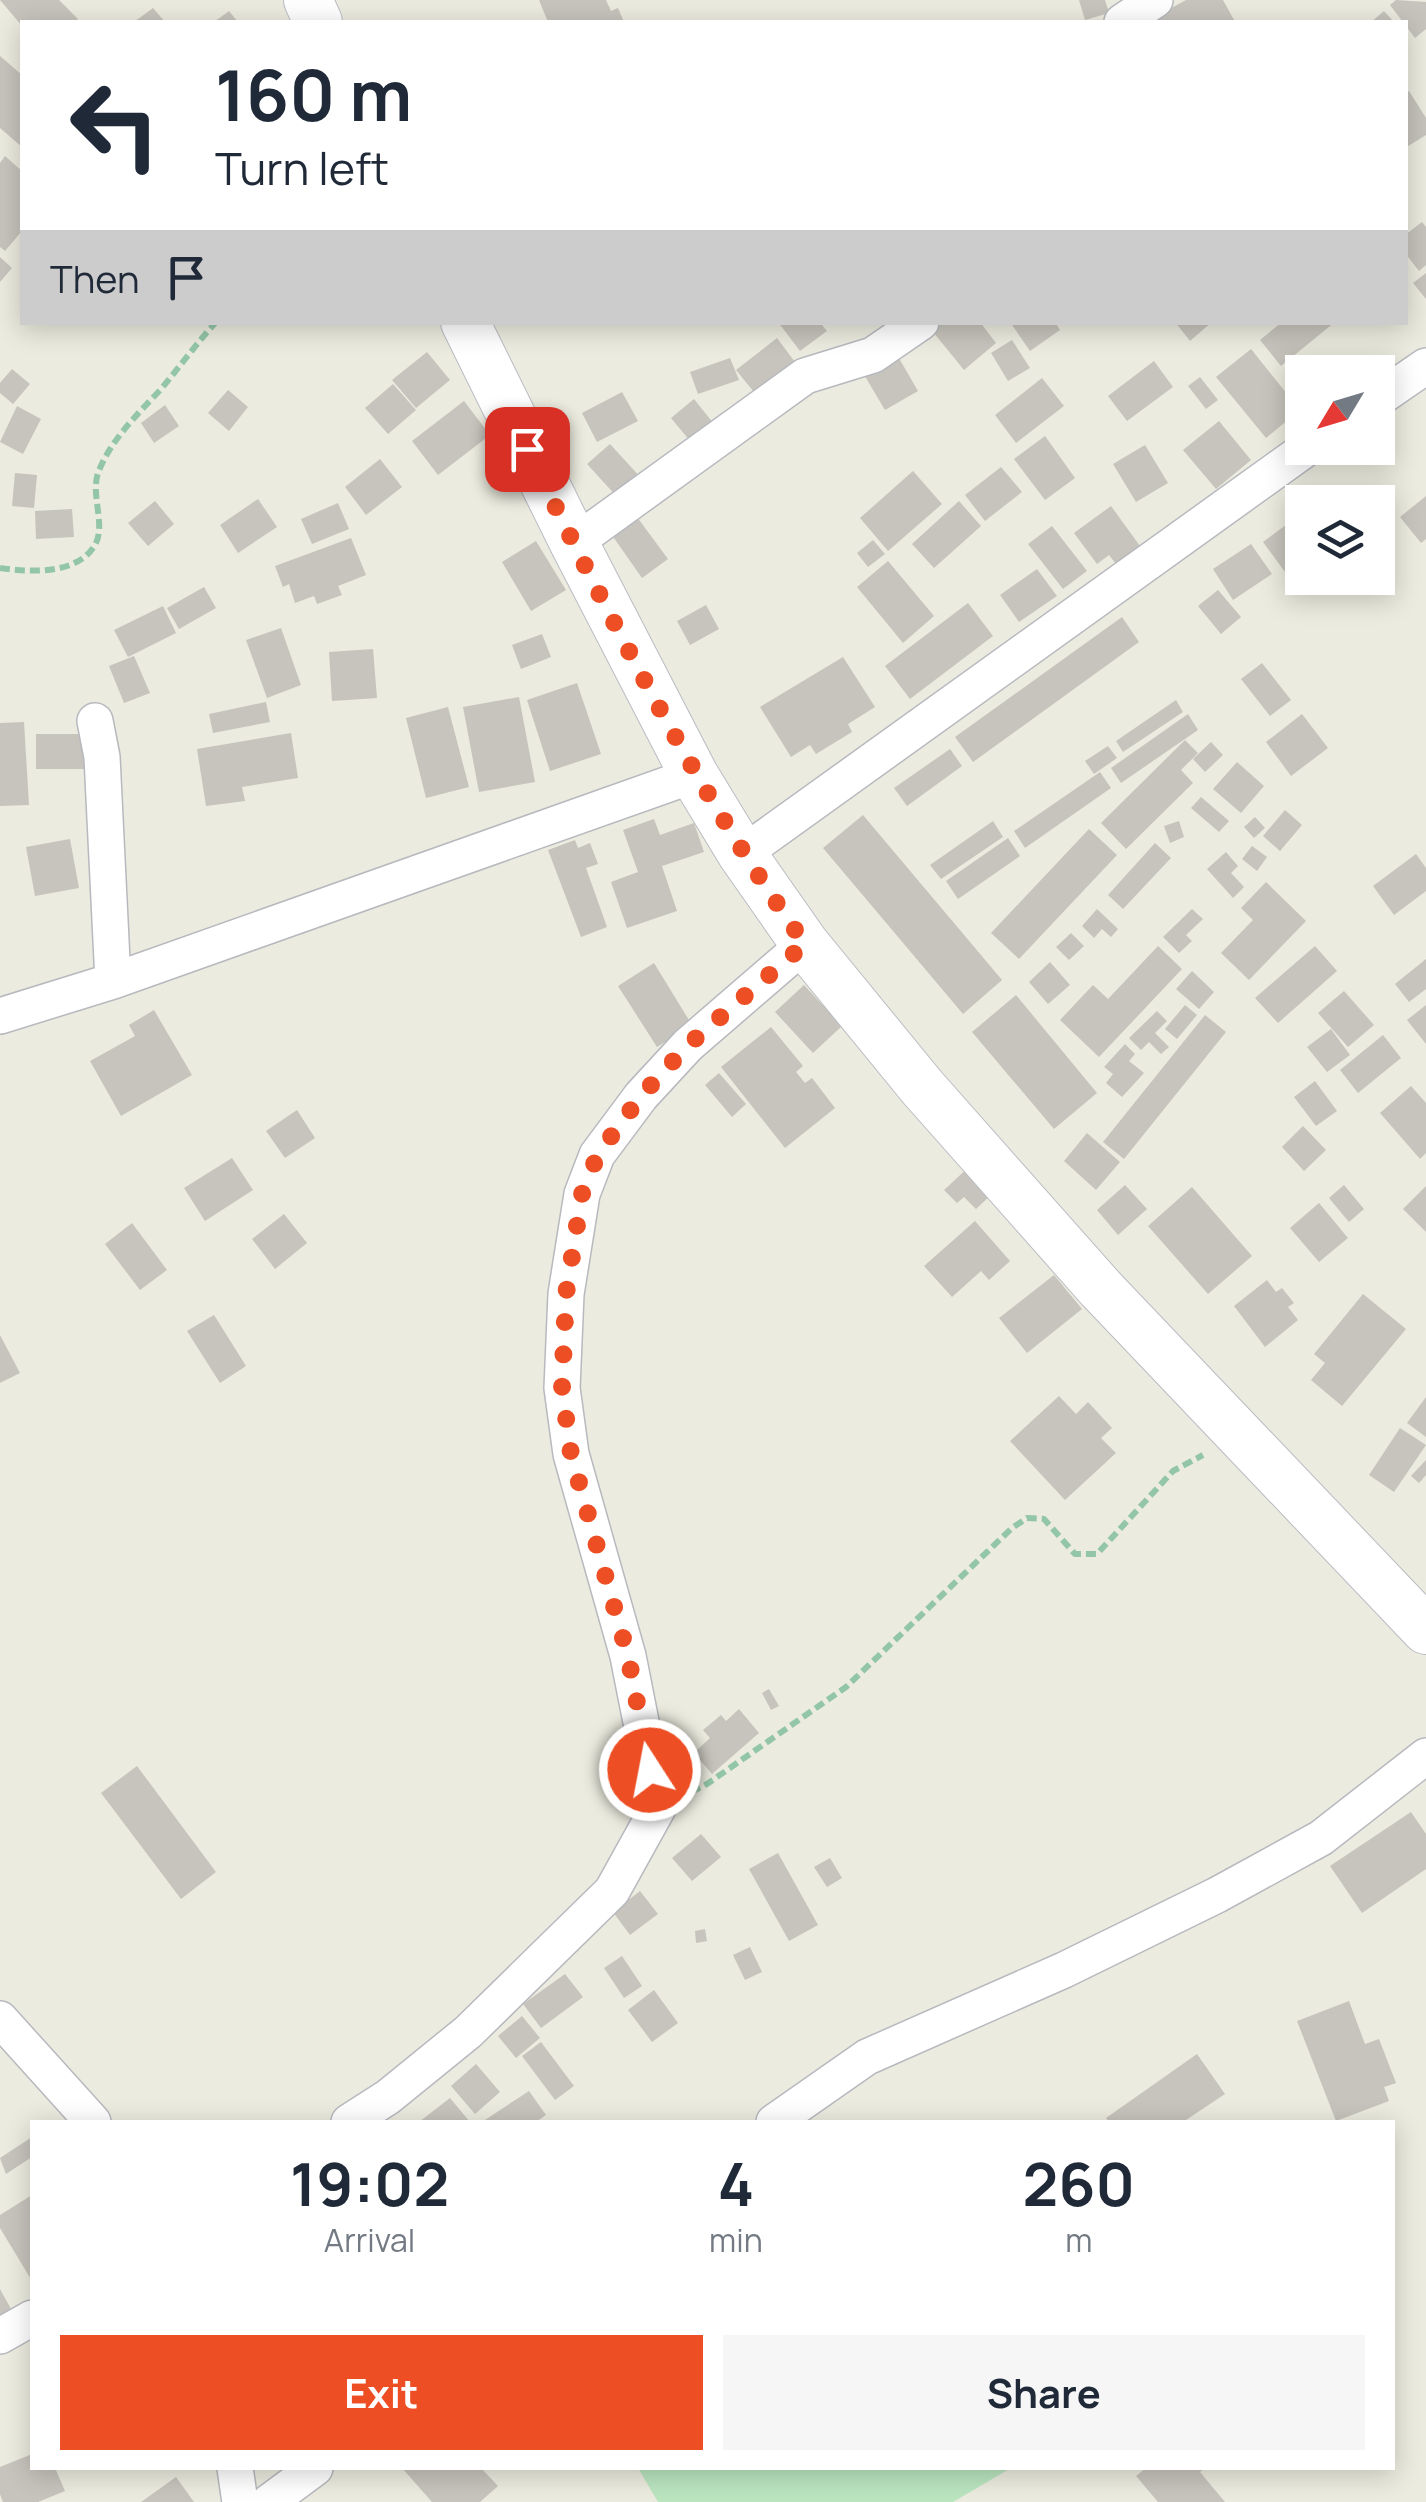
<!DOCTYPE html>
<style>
:root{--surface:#fff;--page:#f6f6f7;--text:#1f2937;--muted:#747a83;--accent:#ed4e24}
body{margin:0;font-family:Manrope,sans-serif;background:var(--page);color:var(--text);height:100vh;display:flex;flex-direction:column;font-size:38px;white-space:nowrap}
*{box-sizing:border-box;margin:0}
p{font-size:32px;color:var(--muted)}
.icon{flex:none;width:55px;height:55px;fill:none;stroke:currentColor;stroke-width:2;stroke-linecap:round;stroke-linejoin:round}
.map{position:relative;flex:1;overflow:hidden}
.sheet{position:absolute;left:30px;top:2120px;width:1365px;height:350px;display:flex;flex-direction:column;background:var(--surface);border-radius:0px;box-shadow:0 5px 25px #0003}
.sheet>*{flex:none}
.hud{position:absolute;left:20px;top:20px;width:1388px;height:305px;border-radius:0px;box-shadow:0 5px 25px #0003;background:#fff;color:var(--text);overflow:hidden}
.needle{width:65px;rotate:232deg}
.buttons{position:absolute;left:1285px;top:355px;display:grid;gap:20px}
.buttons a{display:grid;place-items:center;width:110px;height:110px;border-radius:0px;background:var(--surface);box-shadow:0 5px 25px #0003;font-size:50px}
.pin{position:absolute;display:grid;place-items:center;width:85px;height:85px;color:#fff;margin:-42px;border-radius:20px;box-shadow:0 5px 15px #0006}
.me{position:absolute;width:110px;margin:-55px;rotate:349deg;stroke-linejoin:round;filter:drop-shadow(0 0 8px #0008)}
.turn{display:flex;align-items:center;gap:35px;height:210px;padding:0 30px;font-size:45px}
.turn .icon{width:130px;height:130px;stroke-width:2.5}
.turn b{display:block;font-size:70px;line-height:85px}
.then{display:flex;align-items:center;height:95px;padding:0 30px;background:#0003;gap:20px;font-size:38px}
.eta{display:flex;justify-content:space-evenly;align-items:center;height:170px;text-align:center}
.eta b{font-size:60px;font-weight:700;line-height:70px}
.action{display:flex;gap:20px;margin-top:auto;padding:20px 30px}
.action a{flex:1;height:115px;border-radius:0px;background:var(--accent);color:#fff;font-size:40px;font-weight:700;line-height:115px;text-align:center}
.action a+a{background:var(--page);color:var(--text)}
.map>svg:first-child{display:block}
.green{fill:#bae5bf}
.building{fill:#c6c4bc}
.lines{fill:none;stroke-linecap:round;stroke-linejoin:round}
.street-casing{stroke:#b7b9bf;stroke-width:38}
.secondary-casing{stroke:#babcc4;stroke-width:50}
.path{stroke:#93c6a8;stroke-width:6;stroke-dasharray:10 5;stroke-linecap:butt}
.street{stroke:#fff;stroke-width:35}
.secondary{stroke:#fff;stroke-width:48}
.route{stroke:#ed4e24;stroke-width:18;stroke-dasharray:0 32.4}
</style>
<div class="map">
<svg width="1426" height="2502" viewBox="0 0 1426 2502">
<rect width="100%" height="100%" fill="#ecebdf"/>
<!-- green -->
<path class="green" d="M638 2468H637H1011L953 2502H658Z"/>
<!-- building -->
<path class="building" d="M0 0H59L78 19 75 22H22V26Z
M539 0H606L611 11 618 8 624 22H548Z
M1079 0H1105L1109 13 1085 20Z
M1186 0H1223L1234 20 1156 22 1153 18Z
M1396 0 1426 2V29L1415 38 1390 5Z
M153 8 165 22H134Z
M229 11 238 22H214Z
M1384 11 1394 22H1371Z
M0 56 22 75V147L0 128Z
M1409 91 1426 118V135L1405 148V94Z
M5 156 22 171V231L5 251 0 247V163Z
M1422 222 1426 227V265L1419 271 1405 253V235Z
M0 257 12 268 0 282Z
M1426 273V299L1413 283Z
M778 322H826L822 325 827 331 800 351Z
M935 322H980L996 343 964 370 929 327Z
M1010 322H1055L1060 330 1030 351Z
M1175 322H1212L1190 341Z
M1282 322H1335L1281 366 1260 340Z
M777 338 798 366 758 397 736 370Z
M1012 340 1030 368 1008 381 991 353Z
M1251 349 1300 410 1266 438 1216 377Z
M427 352 450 380 416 408 392 380Z
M896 353 918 391 885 410 863 373Z
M730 358 739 380 698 394 690 372Z
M1154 361 1173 387 1127 421 1108 396Z
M12 369 30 384 13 404 0 393V383Z
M1200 377 1218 400 1206 409 1188 386Z
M1042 378 1064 406 1016 443 995 415Z
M393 384 416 410 388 434 365 408Z
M228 390 248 407 229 431 208 413Z
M622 392 638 421 597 442 582 413Z
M694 399 718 429 695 447 671 418Z
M464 401 490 435 438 475 412 441Z
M165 405 179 426 154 443 141 423Z
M17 406 41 419 23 454 0 442Z
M1219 421 1251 460 1216 489 1183 450Z
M1045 436 1075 478 1045 500 1014 459Z
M610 444 642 479 619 499 587 464Z
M1145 445 1168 483 1136 502 1113 464Z
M380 459 402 487 366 515 345 487Z
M1001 467 1022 492 985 521 965 495Z
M913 471 942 504 888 551 860 518Z
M15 473 37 475 34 508 12 506Z
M1426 496V539L1421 543 1400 517Z
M258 499 277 527 238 553 220 525Z
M155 501 174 524 148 546 128 523Z
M959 501 981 526 934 568 912 544Z
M338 503 349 529 312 544 301 519Z
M1111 506 1140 546 1116 564 1109 555 1097 564 1074 533Z
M72 509 74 537 36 539 35 511Z
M634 513 668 559 642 578 609 531Z
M1302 513V578H1309L1296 587 1263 542Z
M1052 526 1087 571 1063 589 1028 544Z
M351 538 366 575 338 586 342 595 317 604 314 596 295 603 289 584 283 587 275 566Z
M873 540 885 554 868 567 857 553Z
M536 541 566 590 531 611 502 562Z
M1251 544 1272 574 1233 600 1213 569Z
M888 561 934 616 903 643 857 587Z
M1037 569 1057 596 1019 622 1000 595Z
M204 587 216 608 179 629 167 608Z
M1218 590 1241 617 1221 634 1198 606Z
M968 603 993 636 910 699 885 666Z
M706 605 719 629 690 645 677 621Z
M163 606 176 633 128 657 114 630Z
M1122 617 1139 642 973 762 955 737Z
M281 628 301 685 267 698 246 640Z
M542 634 551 657 521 669 512 645Z
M373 649 377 698 332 701 329 652Z
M134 656 150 693 124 703 109 666Z
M843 657 875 707 848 724 852 732 816 754 810 745 791 757 760 707Z
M1262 663 1291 700 1270 716 1241 679Z
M577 683 601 754 550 771 527 700Z
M519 697 535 782 479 792 463 707Z
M1176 700 1183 712 1123 752 1116 741Z
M266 702 270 722 213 733 209 714Z
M448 707 469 787 426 798 406 718Z
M1188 714 1198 730 1121 783 1111 768Z
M1302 714 1328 748 1291 776 1266 742Z
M24 722 29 805 0 806V723Z
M291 733 298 778 242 787 245 801 206 806 197 749Z
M36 734H91V769H36Z
M1185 740 1198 753 1181 770 1193 783 1126 849 1101 823Z
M1211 742 1223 755 1205 772 1193 759Z
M1108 746 1117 758 1094 774 1085 761Z
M950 749 962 766 907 806 894 788Z
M1237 762 1264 786 1241 813 1213 789Z
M1100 772 1111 788 1025 848 1014 831Z
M1201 797 1229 821 1219 832 1191 808Z
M1285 810 1302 825 1280 851 1263 836Z
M863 815 1002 980 963 1014 823 848Z
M1255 817 1265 828 1254 838 1244 827Z
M654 819 660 835 694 823 704 852 662 866 677 911 627 928 611 882 638 872 623 830Z
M993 821 1003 837 941 879 930 865Z
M1179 821 1184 837 1170 843 1164 826Z
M1089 829 1117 855 1019 959 991 933Z
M1008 838 1020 856 958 899 946 881Z
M70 839 79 888 35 896 26 847Z
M575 840 578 848 590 843 598 864 586 868 607 927 581 937 548 850Z
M1155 843 1171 858 1123 909 1108 895Z
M1252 846 1267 857 1257 871 1242 859Z
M1226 852 1238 866 1231 873 1244 887 1233 898 1207 869Z
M1416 854 1426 868V891L1394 915 1373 886Z
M1266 882 1306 921 1249 980 1221 953 1253 920 1241 908Z
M1097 909 1118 929 1111 937 1102 929 1094 938 1082 926Z
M1192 909 1203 919 1186 935 1192 941 1179 953 1163 937Z
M1071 933 1084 946 1069 960 1056 947Z
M1158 946 1182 969 1099 1057 1060 1020 1093 985 1108 999Z
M1315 946 1337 971 1278 1023 1255 998Z
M1426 959V989L1409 1002 1395 984Z
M1050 962 1070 985 1048 1004 1029 982Z
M654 963 692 1025 657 1047 618 986Z
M1192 971 1214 992 1199 1009 1176 989Z
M804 985 842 1026 813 1053 775 1012Z
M1344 991 1374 1025 1348 1047 1318 1013Z
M1016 995 1097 1093 1054 1129 972 1032Z
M1185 1005 1197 1015 1177 1039 1165 1029Z
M1426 1005V1044L1407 1020Z
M154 1010 192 1075 121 1116 90 1061 135 1036 129 1025Z
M1157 1011 1167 1021 1155 1033 1169 1047 1161 1054 1149 1042 1141 1050 1129 1038Z
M1205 1015 1226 1032 1124 1159 1103 1142Z
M771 1027 803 1066 796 1072 805 1083 812 1078 835 1108 785 1148 721 1067Z
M1331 1029 1350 1055 1327 1072 1307 1047Z
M1383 1035 1401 1058 1358 1093 1340 1070Z
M1125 1044 1135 1054 1129 1061 1144 1073 1122 1097 1106 1083 1113 1074 1104 1067Z
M719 1073 746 1104 732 1117 705 1085Z
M1315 1081 1337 1111 1316 1126 1294 1097Z
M1411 1086 1426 1103V1153L1420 1159 1380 1113Z
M297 1110 315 1138 285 1158 266 1131Z
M1303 1126 1326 1150 1304 1171 1282 1147Z
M1087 1133 1120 1162 1096 1190 1064 1161Z
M232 1158 253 1190 205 1221 184 1188Z
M971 1165 991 1195 976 1209 964 1197 957 1203 944 1190Z
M1125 1185 1147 1209 1118 1235 1097 1210Z
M1344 1185 1364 1209 1349 1222 1329 1198Z
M1426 1186V1232L1403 1209Z
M1192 1187 1252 1256 1208 1294 1148 1226Z
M1319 1203 1348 1238 1319 1262 1290 1228Z
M284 1214 307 1243 275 1269 252 1239Z
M975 1221 1010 1261 989 1280 981 1271 952 1297 924 1266Z
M132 1223 167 1270 140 1290 105 1244Z
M1054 1275 1082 1309 1027 1353 999 1318Z
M1267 1280 1276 1292 1282 1288 1294 1303 1288 1307 1298 1320 1265 1347 1234 1306Z
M1363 1294 1406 1329 1342 1406 1311 1380 1325 1363 1314 1354Z
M214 1315 246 1366 220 1383 187 1331Z
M0 1335 20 1373 0 1383Z
M1059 1396 1076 1414 1088 1402 1112 1428 1101 1438 1116 1453 1065 1500 1010 1441Z
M1426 1397V1437L1407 1423Z
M1400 1428 1426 1445 1394 1492 1369 1475Z
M1426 1460V1475L1419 1483 1411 1476Z
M769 1689 779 1706 771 1710 762 1693Z
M739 1709 759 1733 712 1774 694 1753 710 1738 703 1730 721 1715 726 1721Z
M137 1766 216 1872 181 1899 101 1793Z
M1411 1812 1426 1834V1869L1362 1913 1330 1866Z
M701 1834 721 1857 692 1881 672 1858Z
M778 1853 818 1925 789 1941 749 1869Z
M830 1858 842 1878 827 1887 814 1867Z
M640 1891 658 1914 630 1935 613 1912Z
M705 1929 707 1941 696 1943 695 1931Z
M750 1947 762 1972 745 1980 733 1955Z
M622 1956 642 1986 624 1998 604 1968Z
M565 1974 583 1997 541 2028 523 2004Z
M654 1990 678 2023 652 2042 628 2010Z
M1349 2001 1365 2044 1379 2039 1396 2083 1384 2087 1389 2101 1336 2121 1297 2021Z
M522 2016 540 2038 516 2058 498 2036Z
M541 2042 574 2086 555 2100 522 2056Z
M1197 2054 1225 2094 1183 2122H1109L1106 2118Z
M476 2064 500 2092 475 2114 451 2086Z
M529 2091 546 2115 536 2122H482Z
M450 2098 470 2122H419Z
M32 2137V2157L6 2174 0 2158Z
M32 2195V2281L0 2228V2215Z
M0 2289 16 2318 0 2326Z
M32 2454V2468H55L65 2491 38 2502H3L0 2494V2467Z
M402 2468H481L498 2486 480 2502H432Z
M1146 2468H1205L1200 2472 1225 2502H1158L1136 2476Z
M176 2477 194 2502H141Z"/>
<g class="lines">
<defs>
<path id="street" d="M1122 22 1155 0
M1378 399 1426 366
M574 543 805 376 873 355 921 322
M95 721 102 757 113 981
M742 854 1307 448
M0 1016 113 981 694 775
M0 2019 93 2122
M349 2122 388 2097 468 2032 612 1891 658 1808 628 1656 571 1454 562 1388 566 1294 582 1194 597 1155 641 1096 688 1045 805 944
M774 2122 867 2057 1064 1970 1217 1895 1321 1838 1426 1756
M0 2336 32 2318
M235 2468 240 2502
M269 2502 315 2468"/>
<path id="secondary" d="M308 0 318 22
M465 322 574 543 694 775 742 854 805 944 922 1087 1101 1289 1426 1630"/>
</defs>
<!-- street casing -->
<use href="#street" class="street-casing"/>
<!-- secondary casing -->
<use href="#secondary" class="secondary-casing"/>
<!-- path -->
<path class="path" d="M0 568C29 572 74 575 93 548 108 528 90 497 98 473 111 439 138 414 162 388 180 366 197 343 216 322
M691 1792 707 1784 846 1687 1012 1528 1027 1518 1044 1519 1075 1554H1097L1173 1471 1203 1455"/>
<!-- street -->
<use href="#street" class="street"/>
<!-- secondary -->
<use href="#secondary" class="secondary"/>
</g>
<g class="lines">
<!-- route -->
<path class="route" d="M527 449C611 619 695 789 805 944L688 1045 641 1096 598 1154 582 1194 566 1294 562 1388 571 1454 628 1656 650 1770"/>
</g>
</svg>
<div class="buttons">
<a><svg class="needle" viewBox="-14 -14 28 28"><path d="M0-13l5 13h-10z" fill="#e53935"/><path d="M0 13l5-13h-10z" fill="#747a83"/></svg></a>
<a><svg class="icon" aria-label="layers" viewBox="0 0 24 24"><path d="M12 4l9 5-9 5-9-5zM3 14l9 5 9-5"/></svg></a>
</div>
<div class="pin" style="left:527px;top:449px;background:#d93025"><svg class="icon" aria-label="arrive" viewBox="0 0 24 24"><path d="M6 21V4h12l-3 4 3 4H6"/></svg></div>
<svg class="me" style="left:650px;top:1770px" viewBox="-20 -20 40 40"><circle r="17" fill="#ed4e24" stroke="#fff" stroke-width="3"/><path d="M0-11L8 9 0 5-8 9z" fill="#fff"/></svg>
<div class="hud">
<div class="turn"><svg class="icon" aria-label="left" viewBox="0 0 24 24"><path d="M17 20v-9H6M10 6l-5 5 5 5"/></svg><div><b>160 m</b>Turn left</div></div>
<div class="then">Then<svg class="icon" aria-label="arrive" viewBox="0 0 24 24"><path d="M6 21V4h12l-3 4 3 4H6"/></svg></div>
</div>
<section class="sheet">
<div class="eta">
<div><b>19:02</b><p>Arrival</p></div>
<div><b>4</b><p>min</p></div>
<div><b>260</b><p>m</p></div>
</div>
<div class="action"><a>Exit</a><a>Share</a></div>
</section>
</div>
